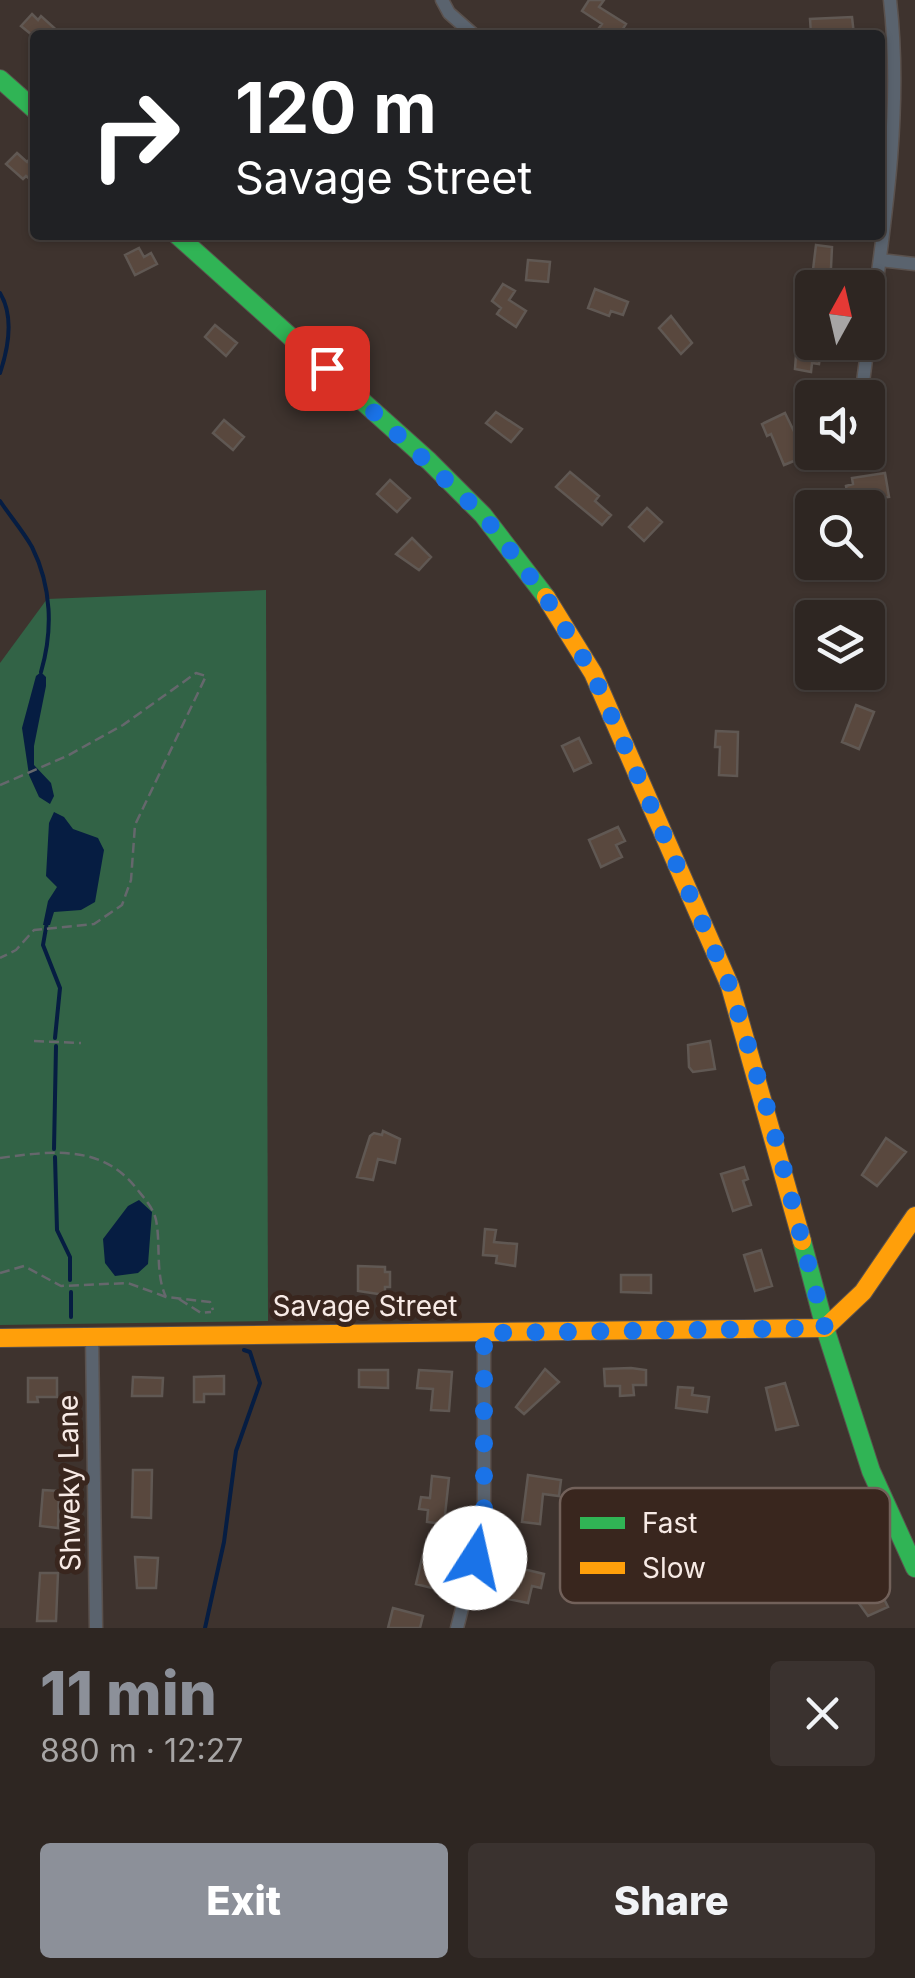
<!DOCTYPE html>
<meta charset="utf-8">
<style>
:root{--surface:#2e2622;--page:#3a322f;--text:#f1f3f6;--muted:#a7a5a5;--line:#494340;--accent:#8c9099}
body{margin:0;font-family:Inter,sans-serif;background:var(--page);color:var(--text);height:100vh;display:flex;flex-direction:column;font-size:38px;white-space:nowrap}
*{box-sizing:border-box;margin:0}
p{font-size:32px;color:var(--muted)}
.icon{flex:none;width:55px;height:55px;fill:none;stroke:currentColor;stroke-width:2;stroke-linecap:round;stroke-linejoin:round}
.map{position:relative;height:1628px;overflow:hidden}
.sheet{display:flex;flex-direction:column;background:var(--surface);flex:1}
.sheet>*{flex:none}
.top-card{position:absolute;left:30px;top:30px;width:855px;height:210px;border-radius:10px;box-shadow:0 2px 8px #0004,0 0 0 2px var(--line);background:#202124;color:#fff;overflow:hidden}
.needle{width:65px;rotate:8deg}
.tools{position:absolute;left:795px;top:270px;display:grid;gap:20px}
.tools a{display:grid;place-items:center;width:90px;height:90px;border-radius:10px;background:var(--surface);box-shadow:0 2px 8px #0004,0 0 0 2px var(--line);font-size:50px}
.pin{position:absolute;display:grid;place-items:center;width:85px;height:85px;color:#fff;margin:-42px;border-radius:20px;box-shadow:0 5px 15px #0006}
.me{position:absolute;width:110px;margin:-55px;rotate:10deg;stroke-linejoin:round;filter:drop-shadow(0 0 8px #0008)}
.turn{display:flex;align-items:center;gap:35px;height:210px;padding:0 40px;font-size:45px}
.turn .icon{width:130px;height:130px;stroke-width:2.5}
.turn b{display:block;font-size:70px;line-height:85px}
.round{display:grid;place-items:center;flex:none;width:105px;height:105px;border-radius:10px;background:var(--page)}
.overview{display:flex;align-items:center;justify-content:space-between;height:170px;padding:0 40px}
h1{font-size:60px;font-weight:800;line-height:75px;color:var(--accent)}
.button{display:flex;gap:20px;margin-top:auto;padding:20px 40px}
.button a{flex:1;height:115px;border-radius:10px;background:var(--accent);color:#fff;font-size:40px;font-weight:800;line-height:115px;text-align:center}
.button a+a{background:var(--page);color:var(--text)}
.map>svg:first-child{display:block}
.green{fill:#326346}
.water{fill:#061d42}
.lines{fill:none;stroke-linecap:round;stroke-linejoin:round}
.stream{stroke:#061d42;stroke-width:4}
.building{fill:#59483e;stroke:#605853;stroke-width:2.5}
.street-casing{stroke:#5a514d;stroke-width:15}
.fast-casing{stroke:#5a514d;stroke-width:20}
.slow-casing{stroke:#5a514d;stroke-width:20}
.path{stroke:#65676c;stroke-width:2.5;stroke-dasharray:10 5;stroke-linecap:butt}
.street{stroke:#5a636e;stroke-width:12}
.fast{stroke:#30b455;stroke-width:18}
.slow{stroke:#ff9f0a;stroke-width:18}
.route{stroke:#1a73e8;stroke-width:18;stroke-dasharray:0 32.4}
.labels{text-anchor:middle;dominant-baseline:central;stroke-width:10;stroke-linejoin:round;paint-order:stroke}
.street-label{font-size:28px;fill:#f7eae5;stroke:#39261e}
.key{fill:#39261e;stroke:#72615a;stroke-width:2.5}
.key-label{font-size:28px;fill:#f7eae5}
</style>
<div class="map">
<svg width="915" height="1628" viewBox="0 0 915 1628">
<rect width="100%" height="100%" fill="#3e332e"/>
<!-- green -->
<path class="green" d="M266 590 268 1321 0 1325V663L47 599Z"/>
<!-- water -->
<path class="water" d="M41 672 46 677V686L34 746V765L51 783 54 796 50 804 39 797 29 775 22 728 36 676Z
M54 812 64 817 73 829 98 838 104 850 95 902 81 910 54 912 50 925H43L48 901 57 887 46 876 49 823Z
M139 1200 152 1212 148 1264 138 1273 115 1276 105 1263 103 1239 128 1206Z"/>
<g class="lines">
<!-- stream -->
<path class="stream" d="M0 293C14 316 8 349 0 373
M0 501C10 516 23 531 32 547 52 587 53 631 41 672
M47 922 43 945 60 988 55 1038
M54 1149 56 1046
M55 1157 57 1230 70 1257V1280
M71 1317V1292
M205 1628 224 1542 236 1451 260 1383 250 1352 244 1350"/>
</g>
<!-- building -->
<path class="building" d="M589 0H604L599 7 626 24 619 35H610L599 28 602 24 582 11Z
M32 14 38 20 41 16 62 35H32L21 26Z
M852 17 854 35 811 34 810 19Z
M17 153 27 162 35 153V183L26 176 23 179 6 164Z
M816 245 832 247 830 288 811 286Z
M139 248 144 257 151 253 157 264 135 275 125 255Z
M528 260 550 262 548 282 526 280Z
M503 284 515 291 509 300 526 311 516 327 497 314 501 308 492 301Z
M595 289 628 302 623 315 611 311 609 316 588 308Z
M671 316 692 343 681 354 659 328Z
M215 325 237 343 226 356 205 337Z
M798 328 812 330V342H822L819 364 812 363 811 372 795 369Z
M496 412 522 429 511 442 486 423Z
M785 413 806 456 784 465 771 434 767 436 762 424Z
M224 420 244 437 233 450 213 433Z
M570 472 599 496 595 501 611 515 602 525 556 487Z
M885 473 889 497 880 498 881 505H849L846 486 853 484 852 478Z
M390 480 410 498 397 512 377 494Z
M647 508 662 522 644 541 629 527Z
M412 538 431 557 419 570 396 554Z
M856 705 874 712 859 749 842 742Z
M716 731 738 732 737 776 719 775 720 747H715Z
M579 738 591 763 574 771 562 746Z
M618 827 625 841 616 845 622 857 601 867 589 840Z
M710 1041 715 1069 693 1072 689 1067 688 1045Z
M383 1131 400 1139 395 1163 378 1159 373 1180 357 1177 370 1136 374 1133 382 1135Z
M886 1138 906 1152 877 1186 862 1175Z
M744 1167 748 1179 743 1181 751 1205 733 1211 721 1174Z
M485 1229 496 1230 494 1242 517 1244 515 1266 496 1263 497 1256 483 1255Z
M761 1250 772 1286 755 1291 744 1255Z
M358 1266 385 1267V1272H390V1287H385V1295L358 1291Z
M621 1275H651V1293L621 1292Z
M631 1368 646 1370V1385H633L634 1395 620 1396V1386H605L604 1369Z
M545 1369 559 1382 524 1414 516 1407Z
M359 1370H388V1388L359 1387Z
M419 1370 452 1372 449 1411 431 1410 433 1389 417 1388Z
M224 1376V1394H204V1402H194V1377Z
M133 1377 163 1378 162 1396H132Z
M28 1378H57V1397H37L38 1402H28Z
M785 1383 798 1425 776 1430 766 1388Z
M678 1387 693 1388 692 1395 709 1397 707 1412 676 1408Z
M133 1470H152L151 1518 132 1517Z
M528 1475 561 1480 559 1496 543 1494 540 1524 522 1522Z
M432 1476 449 1478 444 1524 427 1522 428 1510 419 1509 421 1497 430 1498Z
M43 1490 59 1491 58 1528 40 1526Z
M423 1554 440 1558 432 1588 416 1584Z
M135 1557 158 1558 156 1588H137Z
M515 1567 544 1574 541 1588 532 1586 528 1603 508 1599Z
M40 1573H58L56 1621H37Z
M875 1581 888 1607 868 1616 853 1595Z
M393 1608 423 1616 420 1628H388Z"/>
<g class="lines">
<defs>
<path id="street" d="M442 0 449 13 474 35
M880 260 915 264
M861 398C877 267 905 132 890 0
M92 1336 96 1628
M457 1628 484 1523V1333"/>
<path id="fast" d="M0 79 35 110
M177 235 429 461 483 515 546 597
M802 1241 825 1328 871 1471 915 1568"/>
<path id="slow" d="M546 597 593 673 730 986 802 1241
M0 1338 825 1328 863 1292 915 1216"/>
</defs>
<!-- street casing -->
<use href="#street" class="street-casing"/>
<!-- fast casing -->
<use href="#fast" class="fast-casing"/>
<!-- slow casing -->
<use href="#slow" class="slow-casing"/>
<!-- path -->
<path class="path" d="M0 785 67 756 123 725 196 673 206 676 135 825 131 880 122 905 94 924 34 930 16 950 0 958
M34 1041 81 1043
M0 1158C50 1151 102 1144 136 1188 144 1198 153 1207 156 1220 161 1245 155 1274 166 1297
M0 1273 24 1266 61 1286 128 1283 166 1297 210 1302 213 1310
M179 1299 201 1313 211 1312"/>
<!-- street -->
<use href="#street" class="street"/>
<!-- fast -->
<use href="#fast" class="fast"/>
<!-- slow -->
<use href="#slow" class="slow"/>
</g>
<g class="lines">
<!-- route -->
<path class="route" d="M327 368 483 515 545 596 593 674 730 986 771 1121 825 1328 484 1333V1523L475 1558"/>
</g>
<g class="labels">
<!-- street labels -->
<g class="street-label">
<text x="365" y="1306">Savage Street</text>
<text transform="translate(69 1483) rotate(-91)">Shweky Lane</text>
</g>
</g>
<!-- legend -->
<rect x="560" y="1488" width="330" height="115" rx="15" class="key"/>
<rect x="580" y="1517" width="45" height="12" fill="#30b455"/>
<rect x="580" y="1562" width="45" height="12" fill="#ff9f0a"/>
<g class="key-label">
<text x="642" y="1533">Fast</text>
<text x="642" y="1578">Slow</text>
</g>
</svg>
<div class="tools">
<a><svg class="needle" viewBox="-14 -14 28 28"><path d="M0-13l5 13h-10z" fill="#e53935"/><path d="M0 13l5-13h-10z" fill="#a7a5a5"/></svg></a>
<a><svg class="icon" aria-label="sound" viewBox="0 0 24 24"><path d="M4 9h4l5-4v14l-5-4H4zM17 9q2 3 0 6"/></svg></a>
<a><svg class="icon" aria-label="search" viewBox="0 0 24 24"><circle cx="10" cy="10" r="6"/><path d="M15 15l6 6"/></svg></a>
<a><svg class="icon" aria-label="layers" viewBox="0 0 24 24"><path d="M12 4l9 5-9 5-9-5zM3 14l9 5 9-5"/></svg></a>
</div>
<div class="pin" style="left:327px;top:368px;background:#d93025"><svg class="icon" aria-label="arrive" viewBox="0 0 24 24"><path d="M6 21V4h12l-3 4 3 4H6"/></svg></div>
<svg class="me" style="left:475px;top:1558px" viewBox="-20 -20 40 40"><circle r="19" fill="#fff"/><path d="M0-13L10 11 0 6-10 11z" fill="#1a73e8"/></svg>
<div class="top-card">
<div class="turn"><svg class="icon" aria-label="right" viewBox="0 0 24 24"><path d="M7 20v-9h11M14 6l5 5-5 5"/></svg><div><b>120 m</b>Savage Street</div></div>
</div>
</div>
<section class="sheet">
<div class="overview"><div><h1>11 min</h1><p>880 m · 12:27</p></div><a class="round"><svg class="icon" aria-label="close" viewBox="0 0 24 24"><path d="M6 6l12 12M18 6L6 18"/></svg></a></div>
<div class="button"><a>Exit</a><a>Share</a></div>
</section>
